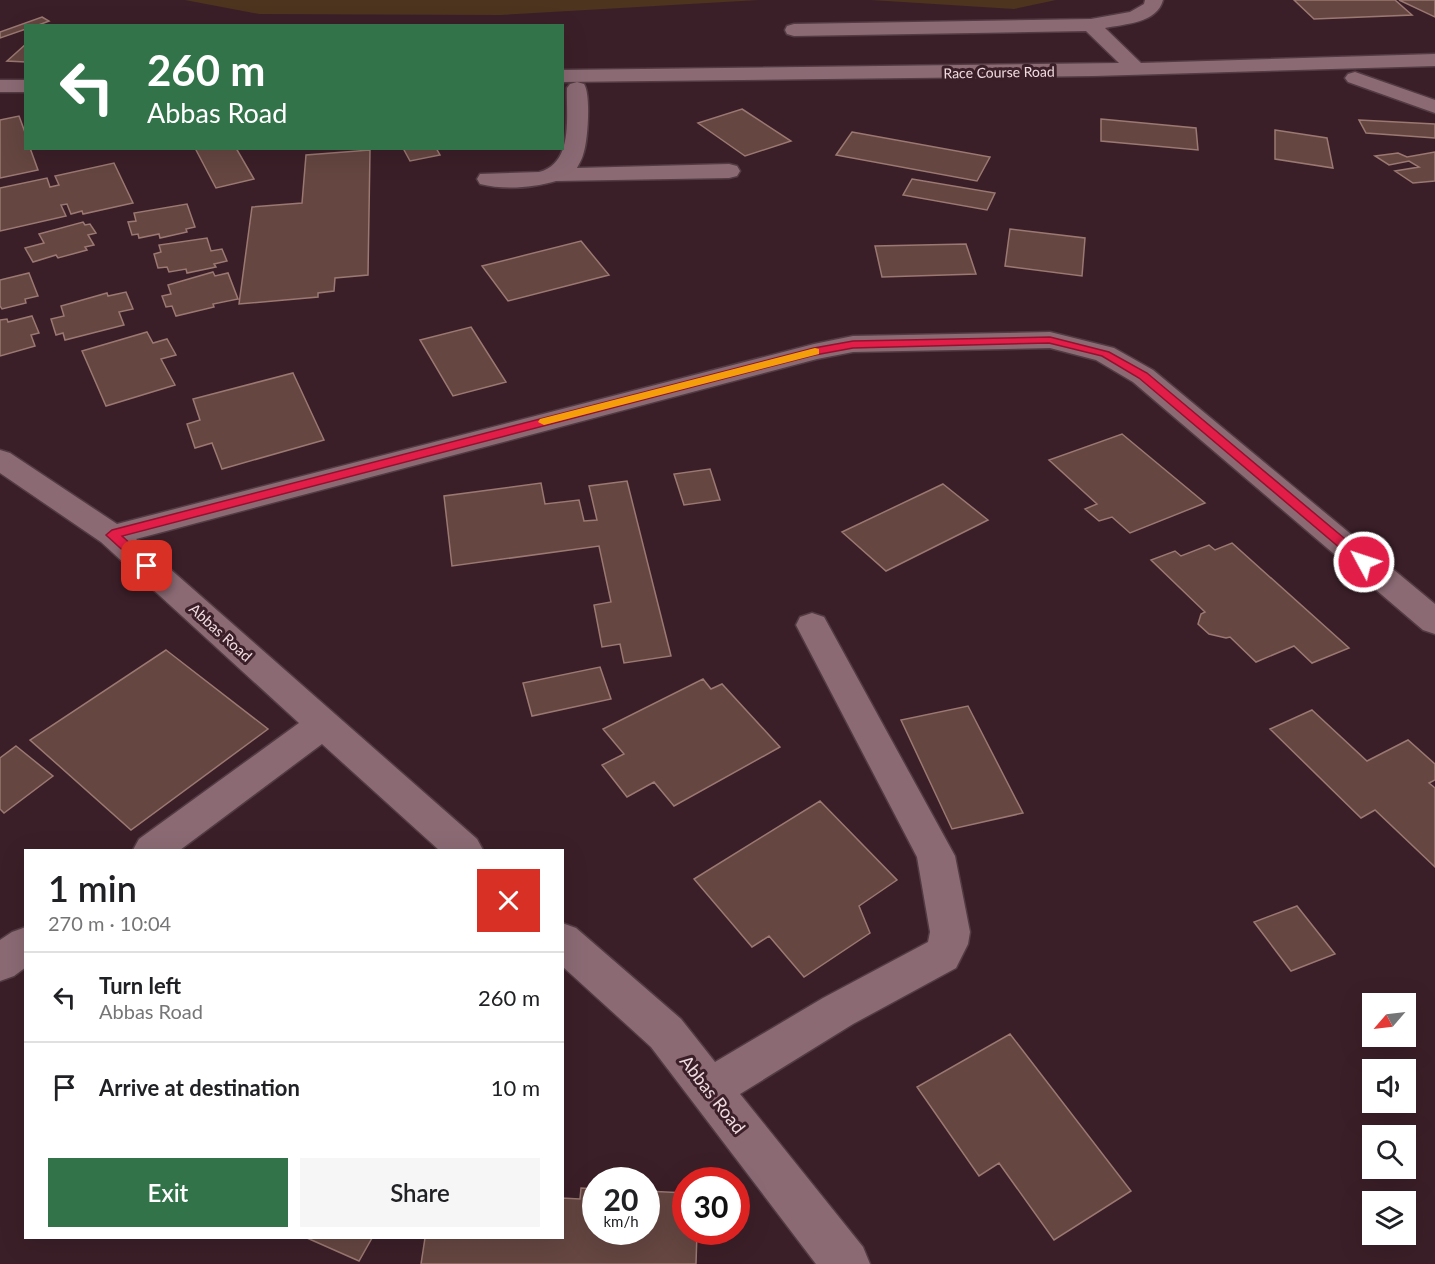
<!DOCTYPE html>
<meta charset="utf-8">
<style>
:root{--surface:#fff;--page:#f6f6f6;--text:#202124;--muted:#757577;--line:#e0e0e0;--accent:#32734a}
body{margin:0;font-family:Lato,sans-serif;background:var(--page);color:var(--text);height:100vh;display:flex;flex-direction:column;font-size:22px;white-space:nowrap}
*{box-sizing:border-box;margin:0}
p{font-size:20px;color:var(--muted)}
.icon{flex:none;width:33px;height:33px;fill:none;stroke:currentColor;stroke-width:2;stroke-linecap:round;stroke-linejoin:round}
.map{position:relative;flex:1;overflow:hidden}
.drawer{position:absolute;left:24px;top:849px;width:540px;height:390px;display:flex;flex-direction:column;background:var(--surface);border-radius:0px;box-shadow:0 6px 24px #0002}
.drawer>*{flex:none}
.banner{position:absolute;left:24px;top:24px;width:540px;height:126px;border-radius:0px;box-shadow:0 6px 24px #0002;background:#32734a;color:#fff;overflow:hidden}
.needle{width:39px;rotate:242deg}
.tools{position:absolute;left:1362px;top:993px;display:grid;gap:12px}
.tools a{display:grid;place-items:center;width:54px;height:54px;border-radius:0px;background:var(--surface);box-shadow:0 6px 24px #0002;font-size:30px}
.speed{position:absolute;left:582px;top:1167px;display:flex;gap:12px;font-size:30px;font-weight:700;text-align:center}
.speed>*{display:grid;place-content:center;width:78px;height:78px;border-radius:50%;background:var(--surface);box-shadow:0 6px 24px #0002;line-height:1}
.speed small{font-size:15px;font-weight:400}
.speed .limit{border:9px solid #d22;background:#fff;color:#111}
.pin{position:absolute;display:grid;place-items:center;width:51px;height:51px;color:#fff;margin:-26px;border-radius:12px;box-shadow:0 3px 9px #0006}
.me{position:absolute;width:66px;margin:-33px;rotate:310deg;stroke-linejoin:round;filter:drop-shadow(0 0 4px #0008)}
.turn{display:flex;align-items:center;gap:21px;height:126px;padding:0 24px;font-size:27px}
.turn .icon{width:78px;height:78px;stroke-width:2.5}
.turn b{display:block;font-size:42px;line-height:51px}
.round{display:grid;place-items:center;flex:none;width:63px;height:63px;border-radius:0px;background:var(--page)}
.overview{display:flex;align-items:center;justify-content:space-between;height:102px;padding:0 24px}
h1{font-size:36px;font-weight:600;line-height:45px}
.cta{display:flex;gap:12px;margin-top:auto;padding:12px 24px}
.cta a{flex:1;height:69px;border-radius:0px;background:var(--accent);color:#fff;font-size:24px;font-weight:600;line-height:69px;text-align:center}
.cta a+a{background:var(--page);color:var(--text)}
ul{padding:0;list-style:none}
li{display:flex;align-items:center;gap:18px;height:90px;padding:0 24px;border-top:2px solid var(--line)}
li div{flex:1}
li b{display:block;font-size:22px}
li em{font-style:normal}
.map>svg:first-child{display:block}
.green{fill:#4d341f}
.building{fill:#654641;stroke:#9b7872;stroke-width:1.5}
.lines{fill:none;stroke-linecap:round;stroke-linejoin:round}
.minor-casing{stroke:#523b43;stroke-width:3}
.minor{fill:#8b6a74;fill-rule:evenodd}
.route{fill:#e11d48;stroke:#92132f;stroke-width:1.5}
.slow{fill:#f59e0b}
.labels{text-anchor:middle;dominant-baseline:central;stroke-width:6;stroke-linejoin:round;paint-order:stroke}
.far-street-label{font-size:14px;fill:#efdbe0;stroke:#3b1f28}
.street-label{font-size:15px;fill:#efdbe0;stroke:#3b1f28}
.near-street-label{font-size:18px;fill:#efdbe0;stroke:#3b1f28}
</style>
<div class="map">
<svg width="1435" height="1264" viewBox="0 0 1435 1264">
<rect width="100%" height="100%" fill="#3b1f28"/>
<!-- green -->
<path class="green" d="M185 0H759L501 15 259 14Z
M871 0H1056L1014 9Z"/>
<!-- building -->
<path class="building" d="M1294 0H1395L1412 15 1314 19Z
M1399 0H1435V17Z
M42 17 49 21 36 26H26V29L0 38V32Z
M26 44V62L7 61Z
M742 109 791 141 745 156 698 123Z
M19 116 26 135V148H30L38 170 0 178V120Z
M1101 119 1196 128 1198 150 1101 141Z
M1359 120 1435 124V138L1366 133Z
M1275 130 1327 138 1333 168 1275 159Z
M852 132 990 157 977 181 836 155Z
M195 148H236L254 179 216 188Z
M403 148H436L440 155 410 161Z
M370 150 368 275 335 278 334 291 318 293V297L239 304 252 207 302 203 306 155Z
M1435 152V181L1413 183 1395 171 1419 167 1409 161 1389 165 1375 156 1398 153 1407 157Z
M114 163 133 203 83 214 82 211 71 214 67 204 61 205 66 216 0 231V188L47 178 50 187 59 185 55 176Z
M912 179 995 193 987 210 903 195Z
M187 204 195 227 186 229 187 232 160 238 159 234 139 238 138 234 132 235 128 222 136 221 134 213Z
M83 222 85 225 90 224 96 233 88 235 94 245 85 247 87 250 58 258 56 255 33 262 25 248 44 243 39 234Z
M1010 229 1085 238 1082 276 1005 266Z
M207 238 211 251 222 249 227 261 214 264 216 267 187 273 186 269 169 272 167 267 158 268 154 254 161 252 159 245Z
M581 241 609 275 508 301 482 266Z
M966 244 976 274 882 277 875 246Z
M213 272 215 276 228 273 238 299 213 304 214 307 176 316 172 306 166 307 162 296 171 294 168 285Z
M29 273 38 296 25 299 26 303 2 309 0 306V280Z
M126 292 133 309 119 312 124 325 65 340 63 333 56 335 51 319 64 316 61 306 107 293 108 296Z
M32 316 39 333 31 335 35 346 0 356V320L7 319 8 322Z
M471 327 506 382 453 396 420 340Z
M147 332 153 343 167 339 176 355 161 359 175 385 106 406 82 351Z
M293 373 324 440 222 469 212 443 195 448 187 424 200 420 193 399Z
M1122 434 1205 503 1130 533 1112 517 1099 521 1085 509 1097 504 1049 460Z
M710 469 720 500 684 505 674 474Z
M627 481 671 656 624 663 620 644 602 647 594 605 611 602 599 546 452 566 444 496 541 483 545 504 579 500 584 521 597 520 589 486Z
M943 484 988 520 886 571 842 532Z
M1232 543 1349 648 1312 663 1294 646 1256 662 1230 637 1226 638 1209 634 1198 624 1201 614 1205 612 1151 560 1175 551 1181 556 1209 545 1215 550Z
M166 650 268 729 131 830 30 740Z
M600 667 611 699 532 716 523 683Z
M703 679 711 689 722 684 780 747 674 806 654 782 627 797 602 765 624 754 603 729Z
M968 706 1023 813 952 829 901 720Z
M1312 710 1367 761 1408 740 1435 764V780L1429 783 1435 788V867L1375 810 1361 818 1270 729Z
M16 746 53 776 4 813 0 809V758Z
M820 801 897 880 859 906 870 933 804 977 769 936 752 947 694 879Z
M1297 906 1335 954 1291 971 1254 922Z
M1010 1034 1131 1191 1054 1240 999 1163 979 1176 917 1087Z
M581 1188 596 1189V1232H646V1191L686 1193V1232H697L696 1264H421L425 1238H562V1198L580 1199Z
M307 1238H372L359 1261Z"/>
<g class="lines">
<defs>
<path id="minor" d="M1145 0H1163C1157 23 1125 24 1105 28L1141 63 1435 54V66L1094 76 562 82V70L1119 63 1086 31 794 36 787 34 785 30 787 26 794 24 1091 19 1130 12 1144 4Z
M1355 72 1435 100V113L1348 82 1345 78 1348 74Z
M0 80H26V92H0Z
M577 82 584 84C591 94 588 142 583 155 582 159 579 164 577 168L729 164 737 166 740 171 737 176 729 178 556 181C532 188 504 190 480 184L477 179 480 174 539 172C574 163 566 116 567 88L570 84Z
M1050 332 1114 348 1153 370 1435 604V634L1423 630 1133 382 1096 360 1050 348 853 352 817 359 136 539 477 839 483 850H439L322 744 180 850H133L139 839 299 723 101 542 0 473V450L10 453 117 524 814 344 853 336Z
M812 613 824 617 955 856 970 932 968 944 956 968 853 1024 740 1094 863 1247 870 1264H816L651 1047 562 966V923L576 928 681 1019 715 1062 823 998 928 942 930 932 917 857 796 625 800 617Z
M26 927V967L14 976 0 981V940L12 932Z"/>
</defs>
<!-- minor casing -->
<use href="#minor" class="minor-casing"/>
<!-- minor -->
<use href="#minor" class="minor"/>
</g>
<!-- route -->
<path class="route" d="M1050 337 1109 352 1147 373 1369 559 1371 562 1369 565H1360L1139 378 1102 356 1049 343 853 348 815 355 122 536 152 563 154 566 147 571 143 569 106 535 112 530 814 348 853 341Z"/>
<!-- slow -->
<path class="slow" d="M815 348 819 349V354L544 425 538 422 540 419Z"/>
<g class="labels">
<!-- far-street labels -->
<g class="far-street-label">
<text transform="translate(999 72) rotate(-1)">Race Course Road</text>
</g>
<!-- street labels -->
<g class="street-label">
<text transform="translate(221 632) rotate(42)">Abbas Road</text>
</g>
<!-- near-street labels -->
<g class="near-street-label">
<text transform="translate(713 1094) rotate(52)">Abbas Road</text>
</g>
</g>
</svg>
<div class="tools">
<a><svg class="needle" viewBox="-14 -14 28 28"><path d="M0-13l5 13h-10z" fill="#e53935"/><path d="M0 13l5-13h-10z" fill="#757577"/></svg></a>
<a><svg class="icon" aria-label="sound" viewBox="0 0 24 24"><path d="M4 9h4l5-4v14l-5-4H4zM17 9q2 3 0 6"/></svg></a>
<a><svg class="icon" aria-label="search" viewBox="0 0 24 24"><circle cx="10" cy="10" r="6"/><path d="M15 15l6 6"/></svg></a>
<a><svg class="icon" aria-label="layers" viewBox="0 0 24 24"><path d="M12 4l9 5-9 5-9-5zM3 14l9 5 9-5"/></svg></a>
</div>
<div class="speed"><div>20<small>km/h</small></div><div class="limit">30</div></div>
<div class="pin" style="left:147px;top:566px;background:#d93025"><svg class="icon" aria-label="arrive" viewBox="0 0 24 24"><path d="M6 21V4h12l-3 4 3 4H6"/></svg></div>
<svg class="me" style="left:1364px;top:562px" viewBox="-20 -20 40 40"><circle r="17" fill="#e11d48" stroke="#fff" stroke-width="3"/><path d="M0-11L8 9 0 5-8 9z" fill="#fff"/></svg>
<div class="banner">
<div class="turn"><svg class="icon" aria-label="left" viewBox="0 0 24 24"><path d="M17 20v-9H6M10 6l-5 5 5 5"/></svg><div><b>260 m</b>Abbas Road</div></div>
</div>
<section class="drawer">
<div class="overview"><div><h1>1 min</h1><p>270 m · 10:04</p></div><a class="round" style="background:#d93025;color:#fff"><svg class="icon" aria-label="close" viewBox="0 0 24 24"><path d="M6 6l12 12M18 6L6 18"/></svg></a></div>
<ul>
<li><svg class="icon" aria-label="left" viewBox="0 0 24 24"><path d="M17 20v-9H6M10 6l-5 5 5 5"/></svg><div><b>Turn left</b><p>Abbas Road</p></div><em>260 m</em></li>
<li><svg class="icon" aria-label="arrive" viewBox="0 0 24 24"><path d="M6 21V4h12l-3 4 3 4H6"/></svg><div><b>Arrive at destination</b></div><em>10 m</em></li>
</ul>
<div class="cta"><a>Exit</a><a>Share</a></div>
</section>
</div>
